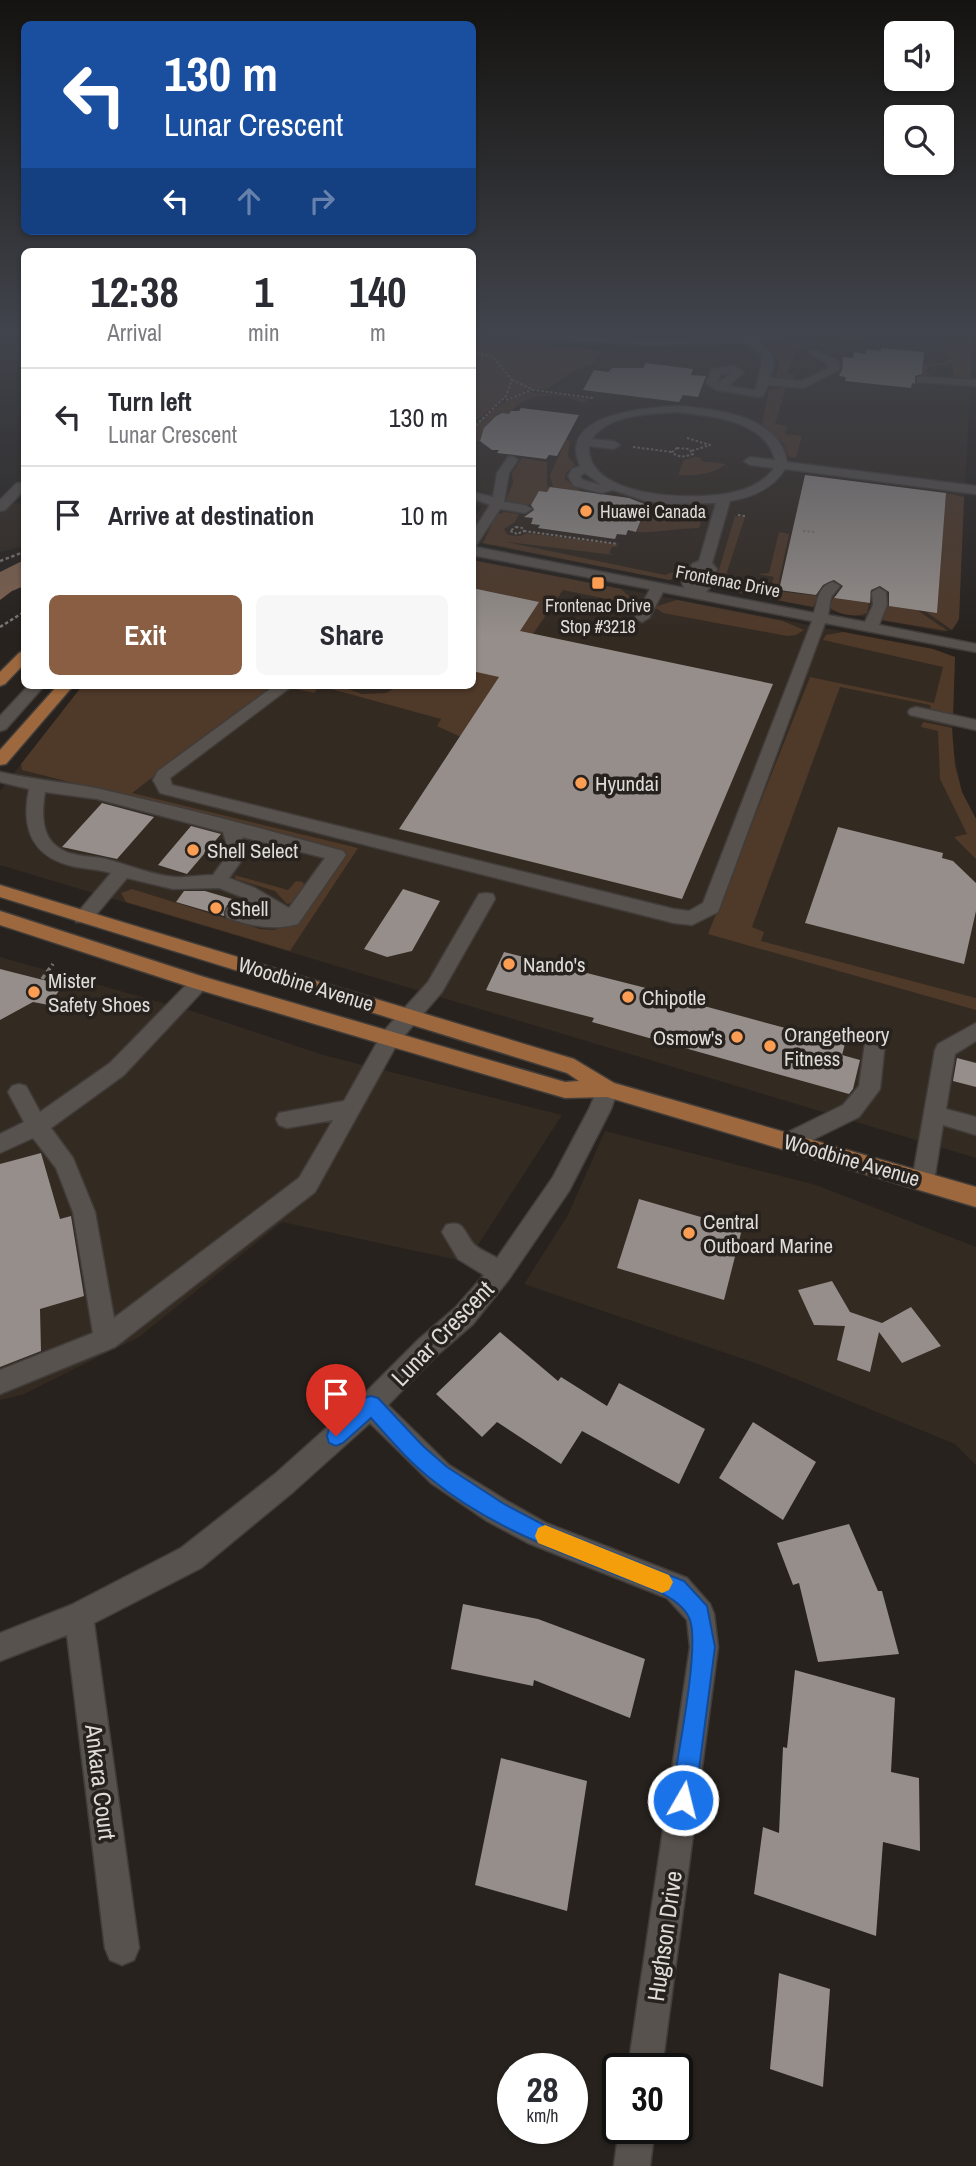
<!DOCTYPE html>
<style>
:root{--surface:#fff;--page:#f7f7f7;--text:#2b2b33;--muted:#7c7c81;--line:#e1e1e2;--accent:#895e42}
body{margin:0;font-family:"Archivo Narrow",sans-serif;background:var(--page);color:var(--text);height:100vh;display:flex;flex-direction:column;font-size:26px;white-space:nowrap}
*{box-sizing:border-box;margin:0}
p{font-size:23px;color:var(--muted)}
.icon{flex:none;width:38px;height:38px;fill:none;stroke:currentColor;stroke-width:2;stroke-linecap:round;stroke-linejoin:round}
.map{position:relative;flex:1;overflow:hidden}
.side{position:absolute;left:21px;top:248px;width:455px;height:441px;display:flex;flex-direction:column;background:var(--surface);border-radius:10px;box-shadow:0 2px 5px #0004}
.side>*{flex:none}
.hud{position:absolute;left:21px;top:21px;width:455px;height:214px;border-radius:10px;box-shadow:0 2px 5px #0004;background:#1a4fa0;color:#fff;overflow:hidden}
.tools{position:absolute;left:884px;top:21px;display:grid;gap:14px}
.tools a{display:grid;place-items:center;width:70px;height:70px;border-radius:10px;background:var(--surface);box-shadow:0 2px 5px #0004;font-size:35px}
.speed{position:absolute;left:497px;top:2053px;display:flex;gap:14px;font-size:35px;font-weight:700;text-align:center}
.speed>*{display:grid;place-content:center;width:91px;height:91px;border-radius:50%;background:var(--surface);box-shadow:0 2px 5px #0004;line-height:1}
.speed small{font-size:18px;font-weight:400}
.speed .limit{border:4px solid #111;border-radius:10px;background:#fff;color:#111}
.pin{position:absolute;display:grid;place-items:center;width:60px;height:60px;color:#fff;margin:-72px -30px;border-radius:50% 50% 50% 0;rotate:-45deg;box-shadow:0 0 7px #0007}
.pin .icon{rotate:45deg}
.me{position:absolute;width:77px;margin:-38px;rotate:8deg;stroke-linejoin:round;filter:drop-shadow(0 0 5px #0008)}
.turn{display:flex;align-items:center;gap:24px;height:147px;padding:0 28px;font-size:32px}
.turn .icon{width:91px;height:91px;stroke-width:2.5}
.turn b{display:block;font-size:49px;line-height:60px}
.lanes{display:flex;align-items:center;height:66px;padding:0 28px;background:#0003;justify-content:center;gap:35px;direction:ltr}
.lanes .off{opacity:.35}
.eta{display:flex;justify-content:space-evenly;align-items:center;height:119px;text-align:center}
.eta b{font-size:42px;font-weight:700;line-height:49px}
.primary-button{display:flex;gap:14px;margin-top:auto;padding:14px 28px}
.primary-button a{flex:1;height:80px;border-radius:10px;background:var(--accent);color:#fff;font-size:28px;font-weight:700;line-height:80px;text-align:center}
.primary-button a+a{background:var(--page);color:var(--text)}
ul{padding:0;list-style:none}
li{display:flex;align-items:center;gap:21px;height:98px;padding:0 28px;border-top:2px solid var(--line)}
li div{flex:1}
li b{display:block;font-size:26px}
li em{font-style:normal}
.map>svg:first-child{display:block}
.built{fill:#332a22}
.green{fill:#4f3929}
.water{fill:#7e624f}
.building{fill:#958e8a}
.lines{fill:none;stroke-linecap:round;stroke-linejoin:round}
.minor-casing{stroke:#413d3a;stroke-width:3}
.major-casing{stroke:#413d3a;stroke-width:3}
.path-far2{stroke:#7b7773;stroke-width:2;stroke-dasharray:2.5 2;stroke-linecap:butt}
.path-far1{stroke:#7b7773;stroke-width:2.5;stroke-dasharray:3.5 2.5;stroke-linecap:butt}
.path{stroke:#7b7773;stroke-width:3.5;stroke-dasharray:5 3.5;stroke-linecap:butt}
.minor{fill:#58524e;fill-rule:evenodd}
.major{fill:#9d683d;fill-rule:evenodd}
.route{fill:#1a73e8;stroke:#114b97;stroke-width:2}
.slow{fill:#f59e0b}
.poi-dot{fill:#fc9d54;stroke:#27221e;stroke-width:2.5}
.labels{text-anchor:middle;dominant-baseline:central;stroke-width:7;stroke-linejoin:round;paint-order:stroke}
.far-poi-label{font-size:18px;fill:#dedbd8;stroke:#27221e;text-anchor:start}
.far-street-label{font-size:18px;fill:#dedbd8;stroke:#27221e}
.poi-label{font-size:21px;fill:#dedbd8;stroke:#27221e;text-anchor:start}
.street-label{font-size:21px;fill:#dedbd8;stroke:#27221e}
.near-street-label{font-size:24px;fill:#dedbd8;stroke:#27221e}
</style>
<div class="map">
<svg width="976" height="2166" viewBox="0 0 976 2166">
<rect width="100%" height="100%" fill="#27221e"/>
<!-- built -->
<path class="built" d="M841 334H973L958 623 952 630 943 632 473 542 472 522 482 507 473 503V423L502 400 529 390 548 389 579 368 592 364 603 351 649 353 738 350Z
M0 502 24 504V546L0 552Z
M473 560 933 649 955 657 952 744 962 792 976 819V1158L0 865V791L21 764 131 792 272 686H472Z
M0 957 198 1013 323 1055 562 1115 467 1262 282 1222 139 1337 22 1395 0 1400Z
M605 1131 816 1185 976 1247V1465L955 1444 764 1366 524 1284 568 1215Z"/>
<!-- green -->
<path class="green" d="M841 334H889L797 349 787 374 795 375 794 379 788 381 776 377 780 362 769 347Z
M909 334H973L970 379 954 376 952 363 927 367V373L933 374 922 376 923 364 944 363 951 358 946 352 934 347 947 348 948 344 953 345V342L948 341V337Z
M473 339 603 351 592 364 579 368 547 389 529 390 502 400 473 423Z
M786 387 775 424 787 426 785 434 802 436 796 458 789 457 783 443 762 424 769 390Z
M530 392 589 399 583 403C559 392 526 391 509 414 492 418 485 424 480 441H474L475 427C490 410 508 398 530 392Z
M566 440 570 441 568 456 575 465 566 473 565 479 582 492 553 487 550 475Z
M695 457 701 458V461L726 464C712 475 695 476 678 475L684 460Z
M522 458 547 462V486L550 487 547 492 539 491 531 505 505 502 513 483 512 473Z
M946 493 964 497 959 619 952 630 925 611 937 612Z
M638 503 649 505 650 510 654 512 650 515 657 517 664 515 661 512 663 507 704 513 699 528C677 528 658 533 637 532L646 505Z
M504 512 519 514 515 522 504 529 508 535 520 536 527 533 615 544 618 547H612L609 553 614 555 507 542 665 575 676 571 680 563 685 564V570L677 578 669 580 483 543 496 515Z
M735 516 745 517 726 575 740 577 739 584 770 588 774 577 758 574 769 573 779 532 789 534 777 591 818 596 813 607 730 591 715 583Z
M472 560 621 589 630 597 629 600 617 601 563 590 533 634 524 637 473 588Z
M833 598 869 603 867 613C858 618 837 615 830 607Z
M677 600 783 621 804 630 796 635 787 636 663 613 654 607Z
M885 605 917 610 948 631 881 620Z
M843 632 933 649 955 657 953 717 932 713 930 705 840 687 752 927 764 932 761 941 976 998V1010L708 934 810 677 934 703 943 667 823 640 826 635Z
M473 671 502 672 461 737 437 726 441 719 320 686 314 693 296 689 300 686H340L362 694 386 693 398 686H472Z
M82 686H272L132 793 358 848 290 951 126 902 121 893 132 889 260 929 274 930 295 921 341 859 328 847 22 770 21 764Z
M923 722 952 728 955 766 962 792 976 819V859L954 837 967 834 940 779 938 731 921 727Z
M234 875 288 890 296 881 303 882 305 889 296 902 287 904 275 891 236 879Z"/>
<!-- water -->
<path class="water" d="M24 560V586L12 591 0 600V572Z"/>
<!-- building -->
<path class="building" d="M881 348 924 352 922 374 915 376V384L912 383 911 388 845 381 846 377 839 376 842 370 843 357 853 358 854 352 866 354V349L881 351Z
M646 363 693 369 691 375 706 376 698 397 683 395 679 402 583 390 594 370 608 372 612 368H643Z
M521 408 579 415 557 456 549 455 546 459 497 453 499 450H492L480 441 484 428 495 417 502 413 509 414 511 411H519Z
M805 475 946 493 937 613 889 606V592L880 586 871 590 870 603 834 598 843 586 834 580 823 585 816 595 779 590Z
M550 487 629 498 647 505 636 532 628 530 626 535 617 534 615 539 538 528 540 525 531 524 533 518 524 517 534 510 531 505 539 491 547 492Z
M472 588 539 602 520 631 773 684 682 899 399 829 499 677 472 671Z
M102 803 154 817 117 859 62 847Z
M191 826 221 834 187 874 158 865Z
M838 827 943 853 942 858 953 861 976 883V911L964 964 805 923Z
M403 889 440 901 412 951 387 957 364 949Z
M184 891H205L242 902 240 905H227L224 916 176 902Z
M504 952 705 1003 704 1006 845 1044 842 1055 860 1060 853 1089 849 1094 592 1022 594 1018 486 990Z
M0 969 63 985 49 1005 33 1002 0 1020Z
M957 1058 976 1063V1087L953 1081Z
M41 1153 60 1219 71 1216 84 1296 40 1309 41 1351 0 1367V1164Z
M639 1199 742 1229 724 1300 617 1268Z
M832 1281 850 1312 882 1323 911 1307 941 1346 902 1363 879 1332 870 1372 837 1360 845 1326 814 1325 798 1290Z
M500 1332 558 1381 561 1377 607 1406 619 1383 705 1429 679 1484 582 1431 561 1464 497 1422 482 1437 436 1394Z
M753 1422 816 1462 783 1520 719 1478Z
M849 1524 878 1591H882L899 1654 818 1662 799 1583 793 1585 777 1543Z
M463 1604 538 1619 645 1659 630 1718 534 1680 533 1686 451 1669Z
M795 1670 895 1698 891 1772 919 1778 920 1851 883 1842 876 1936 754 1894 763 1827 779 1833 783 1747 787 1748Z
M501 1758 587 1781 567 1911 475 1885Z
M779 1973 830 1989 823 2087 770 2069Z"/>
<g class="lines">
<defs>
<path id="minor" d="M513 334 684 339 789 334 784 337 756 341 771 353 774 365 770 378 802 381 828 368V364L810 354V350L814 349 838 361 840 369 804 388 768 385 763 396 759 397 716 390 706 383 712 369 734 366 744 372 728 386 755 390 762 365 761 354 743 342 651 345 518 337ZM732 373 719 382H718L721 374Z
M921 377 976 380V386L917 382V378Z
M677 406C714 409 780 415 787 462L976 486V494L785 469C773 489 752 497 730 501L712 563 717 569 711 586 706 592 814 613C818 600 818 586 833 582L840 586 831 597 828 615 865 622 873 605 872 592 879 588 886 592 887 605 879 625 976 644V652L825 623 718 912 692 925 674 923 160 793 153 780 158 771 274 686H292L170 778 172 785 674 909 689 911 703 903 812 621 663 592 649 618 642 622 635 618 650 589 472 555V533L490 505 472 498V492L493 497 497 473 508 457 512 456 518 460 509 473 504 502 525 505 532 509 525 513 500 509 475 547 684 588 682 583 692 564 699 561 716 503 670 504 646 501 613 490 601 493 574 486 568 476 572 469 580 466C557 414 644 408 677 406ZM677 412C711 416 765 420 775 460L750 457 744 461 750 465 774 468 772 471C762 482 749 489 734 492 699 501 586 500 589 446L614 449 620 445 614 441 592 439C609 414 649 414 677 412ZM585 473 600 484 601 485 583 480 580 476Z
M17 483H24V490L5 510 0 511V500Z
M28 686H44L6 729 0 731V716Z
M916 707 976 720V730L910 715 908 712 910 709Z
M0 772C33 780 67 782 100 789 183 808 262 828 343 851L346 855 298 924C272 931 252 926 227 918L225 913 227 908C242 904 256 916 271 914L242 897 219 888 173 889 127 878 90 922H76L74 917 111 873C98 869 85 869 72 866 31 856 21 828 29 789L0 782ZM45 792 97 799 223 832 229 853 213 875C200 875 188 878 175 877 151 875 129 865 106 859 88 855 69 858 54 844 41 832 42 809 45 792ZM242 837 325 858 289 908 255 888 229 878 247 853Z
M486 893 493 894 495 899 442 992 397 1044 315 1192 115 1347 0 1394V1370L93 1333 73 1212 56 1168 33 1138 0 1153V1134L24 1122 8 1092 12 1086 19 1084 26 1086 40 1112 110 1063 193 978 200 976 207 978 210 983 124 1075 51 1128 73 1158 95 1212 114 1318 299 1178 333 1120 287 1128 279 1125 276 1119 279 1113 344 1101 383 1032 428 982 479 894Z
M976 1023V1041L955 1054 946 1109 976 1117V1135L943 1125 934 1181 931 1188 923 1190 915 1188 912 1181 935 1050 938 1044Z
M875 1035 882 1037 885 1043 880 1089 859 1117 796 1148 788 1151 780 1148 777 1142 780 1136 843 1105 859 1086 865 1043 868 1037Z
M607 1081 614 1083 618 1089 611 1109 569 1191 509 1279 473 1324 436 1356 388 1405 449 1465 507 1501 546 1523 687 1578 710 1604 714 1614 718 1647 662 2068H628L690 1647 687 1620 667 1598 528 1543 487 1521 431 1483 370 1423 293 1492 201 1568 94 1623 139 1948 134 1960 122 1965 110 1960 105 1948 67 1635 0 1661V1633L71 1605 181 1548 275 1474 362 1396 418 1340 455 1308 484 1275 458 1259 442 1232 446 1225C466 1218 464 1236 476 1246 482 1251 491 1254 497 1258L553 1177 589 1109 600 1083Z
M619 2128H655L650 2166H614Z"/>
<path id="major" d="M24 651V664L5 684 0 686V672L19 653Z
M57 686H73L6 764 0 765V750Z
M0 885 574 1059 614 1083 976 1187V1207L607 1097 565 1098 193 988 0 925V911L204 977 565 1082 579 1081 567 1073 0 897Z"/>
</defs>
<!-- minor casing -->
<use href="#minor" class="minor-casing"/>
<!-- major casing -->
<use href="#major" class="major-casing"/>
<!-- path-far2 -->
<path class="path-far2" d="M472 352 493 357 512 380 506 396 472 429
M512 380 534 390 593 398
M506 400 532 390
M687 438 710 445 691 451
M633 447 672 452
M677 448 689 449 693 454C685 457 678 458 672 452Z
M738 515 745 516
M516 527 523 528 524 531 517 534 510 531Z
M524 531 618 544
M803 531 815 532"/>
<!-- path-far1 -->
<path class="path-far1" d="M0 561 24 552
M0 627 24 612"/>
<!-- path -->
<path class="path" d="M42 979 53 964"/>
<!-- minor -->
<use href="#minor" class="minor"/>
<!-- major -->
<use href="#major" class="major"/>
</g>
<!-- sky -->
<linearGradient id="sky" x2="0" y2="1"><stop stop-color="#151310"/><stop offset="0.52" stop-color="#41444c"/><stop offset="1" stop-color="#41444c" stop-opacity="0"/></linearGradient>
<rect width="976" height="637" fill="url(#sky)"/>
<!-- route -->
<path class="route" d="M371 1396 378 1398 423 1446 447 1467 504 1504 544 1525 684 1581 707 1606 715 1647 695 1800 691 1808 683 1811 675 1808 671 1800C676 1763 700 1649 690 1620 681 1594 633 1582 610 1572 547 1547 483 1522 431 1479 408 1461 390 1439 371 1418L343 1443 336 1446 329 1443 327 1436 329 1429 364 1398Z"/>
<!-- slow -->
<path class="slow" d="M545 1525 669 1575 673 1582 669 1590 662 1593 538 1543 535 1536 538 1528Z"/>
<!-- markers -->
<g class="poi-dot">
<circle cx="586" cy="511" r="7"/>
<rect x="591" y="576" width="14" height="14" rx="3.5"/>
<circle cx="581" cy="783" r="7"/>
<circle cx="193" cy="850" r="7"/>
<circle cx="216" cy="908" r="7"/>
<circle cx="509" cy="964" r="7"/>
<circle cx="34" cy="992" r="7"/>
<circle cx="628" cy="997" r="7"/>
<circle cx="737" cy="1037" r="7"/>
<circle cx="770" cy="1046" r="7"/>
<circle cx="689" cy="1233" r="7"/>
</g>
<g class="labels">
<!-- far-poi labels -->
<g class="far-poi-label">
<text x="600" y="511">Huawei Canada</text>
<text x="598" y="605" text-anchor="middle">Frontenac Drive<tspan x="598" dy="21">Stop #3218</tspan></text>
</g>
<!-- far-street labels -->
<g class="far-street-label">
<text transform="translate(728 581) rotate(11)">Frontenac Drive</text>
</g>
<!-- poi labels -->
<g class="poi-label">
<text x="595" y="783">Hyundai</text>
<text x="207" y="850">Shell Select</text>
<text x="230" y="908">Shell</text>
<text x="523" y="964">Nando's</text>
<text x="48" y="980">Mister<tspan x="48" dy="24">Safety Shoes</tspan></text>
<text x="642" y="997">Chipotle</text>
<text x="784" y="1034">Orangetheory<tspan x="784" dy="24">Fitness</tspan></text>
<text x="723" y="1037" text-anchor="end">Osmow's</text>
<text x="703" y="1221">Central<tspan x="703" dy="24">Outboard Marine</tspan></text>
</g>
<!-- street labels -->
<g class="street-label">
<text transform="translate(306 984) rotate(17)">Woodbine Avenue</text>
<text transform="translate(852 1160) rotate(16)">Woodbine Avenue</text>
</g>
<!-- near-street labels -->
<g class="near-street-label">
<text transform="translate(442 1333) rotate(-46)">Lunar Crescent</text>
<text transform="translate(101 1782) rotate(83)">Ankara Court</text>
<text transform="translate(664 1936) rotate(-82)">Hughson Drive</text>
</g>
</g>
</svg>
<div class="tools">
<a><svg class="icon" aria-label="sound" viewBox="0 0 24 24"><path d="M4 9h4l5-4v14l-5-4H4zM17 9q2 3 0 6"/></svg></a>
<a><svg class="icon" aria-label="search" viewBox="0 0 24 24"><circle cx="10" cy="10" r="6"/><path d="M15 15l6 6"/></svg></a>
</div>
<div class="speed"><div>28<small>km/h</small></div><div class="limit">30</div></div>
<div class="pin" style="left:336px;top:1436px;background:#d93025"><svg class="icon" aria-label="arrive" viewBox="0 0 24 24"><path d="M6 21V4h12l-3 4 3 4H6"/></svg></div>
<svg class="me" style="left:683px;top:1800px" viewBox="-20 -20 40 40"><circle r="17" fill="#1a73e8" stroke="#fff" stroke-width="3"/><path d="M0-11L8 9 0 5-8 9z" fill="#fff"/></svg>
<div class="hud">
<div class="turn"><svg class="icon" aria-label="left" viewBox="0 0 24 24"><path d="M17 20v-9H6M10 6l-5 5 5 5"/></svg><div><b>130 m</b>Lunar Crescent</div></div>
<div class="lanes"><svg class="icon" aria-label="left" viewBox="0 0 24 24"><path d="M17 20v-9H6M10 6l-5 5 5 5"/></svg><svg class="icon off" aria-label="ahead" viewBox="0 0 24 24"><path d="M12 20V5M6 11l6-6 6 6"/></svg><svg class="icon off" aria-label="right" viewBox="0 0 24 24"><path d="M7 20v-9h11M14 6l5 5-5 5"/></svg></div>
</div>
<section class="side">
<div class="eta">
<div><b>12:38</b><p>Arrival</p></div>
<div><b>1</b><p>min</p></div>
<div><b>140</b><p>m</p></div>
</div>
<ul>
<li><svg class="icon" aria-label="left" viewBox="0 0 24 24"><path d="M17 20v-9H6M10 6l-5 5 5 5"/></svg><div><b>Turn left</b><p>Lunar Crescent</p></div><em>130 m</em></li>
<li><svg class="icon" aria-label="arrive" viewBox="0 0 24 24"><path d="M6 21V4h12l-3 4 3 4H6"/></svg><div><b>Arrive at destination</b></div><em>10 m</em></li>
</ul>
<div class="primary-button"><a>Exit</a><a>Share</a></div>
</section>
</div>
